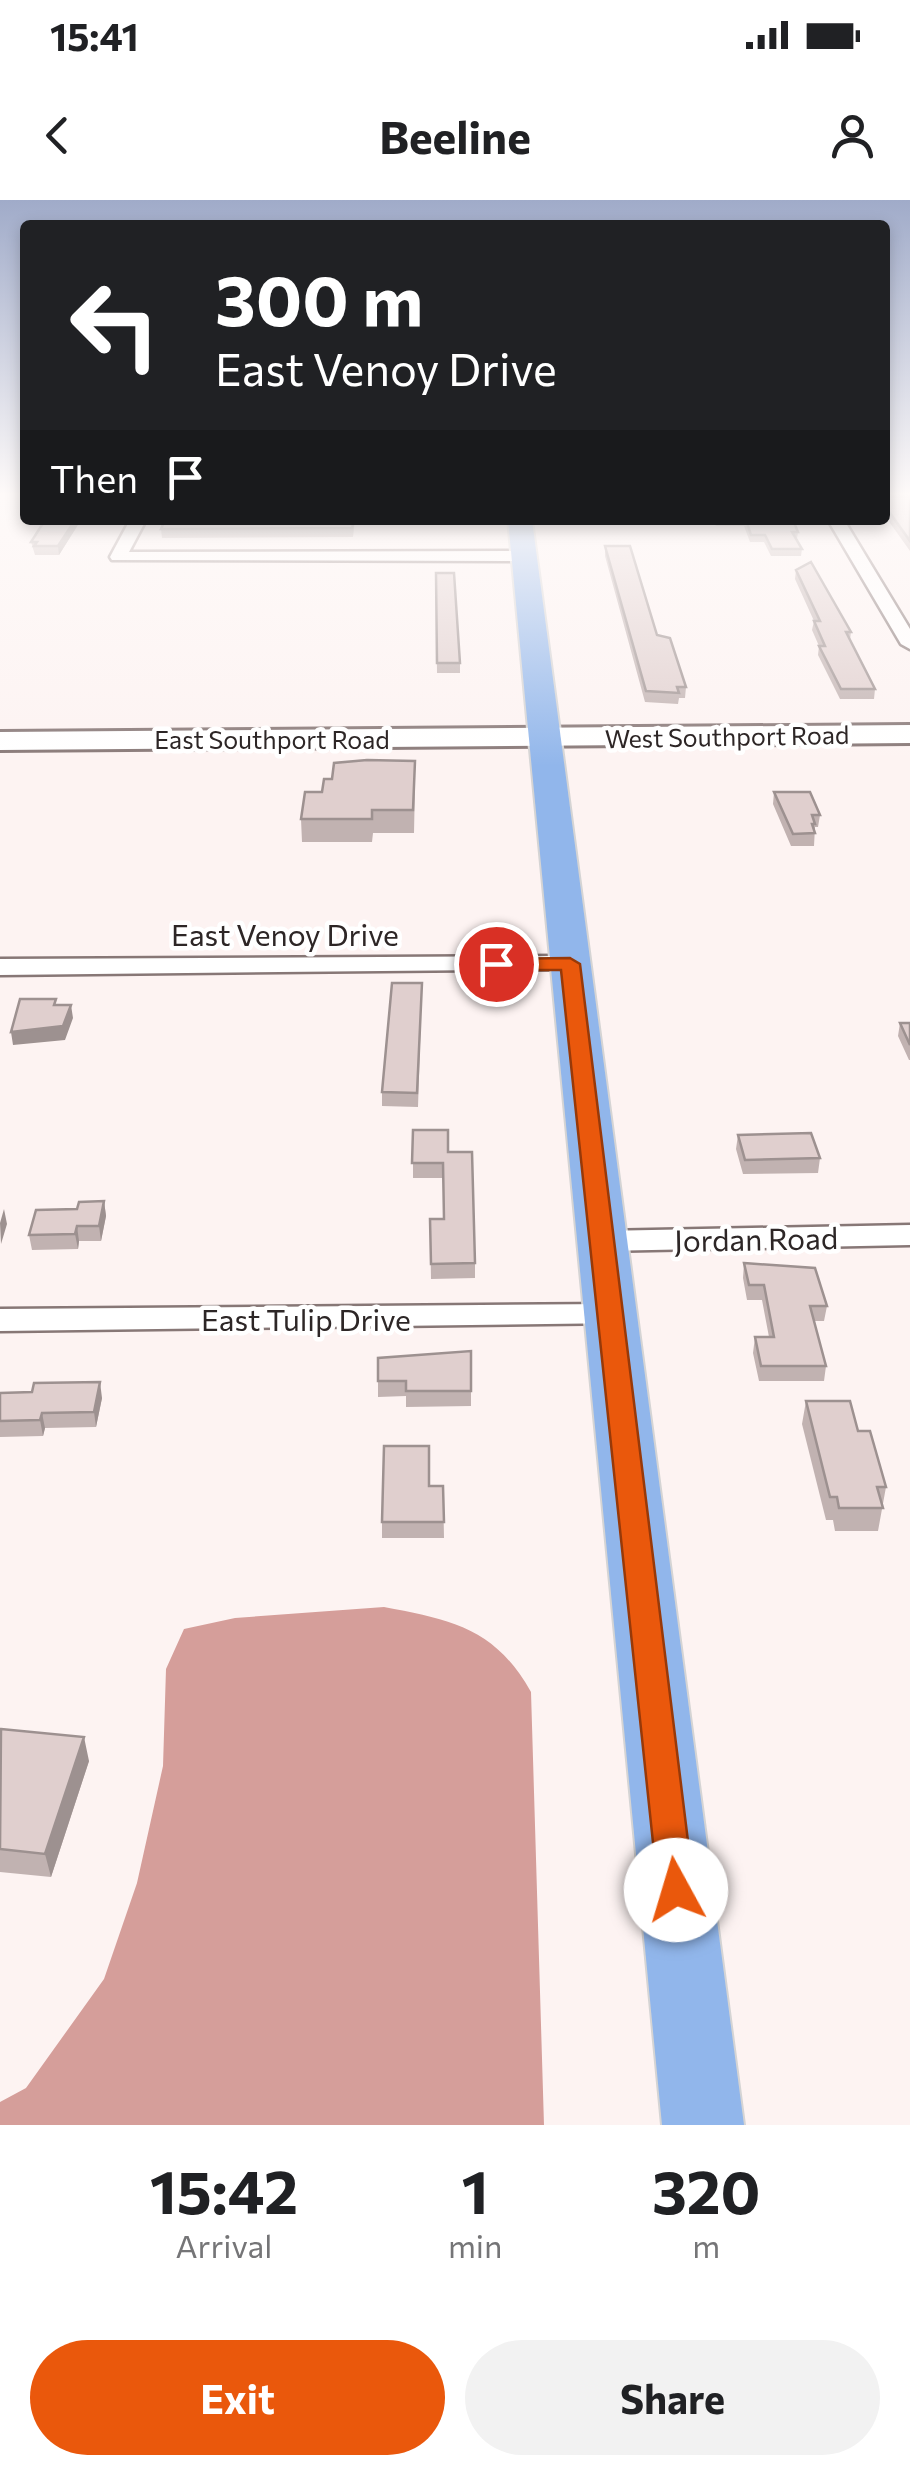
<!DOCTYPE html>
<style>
:root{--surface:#fff;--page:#f2f2f2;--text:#202124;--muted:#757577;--accent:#ea580c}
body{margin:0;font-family:Commissioner,sans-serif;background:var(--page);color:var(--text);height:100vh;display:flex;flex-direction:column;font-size:38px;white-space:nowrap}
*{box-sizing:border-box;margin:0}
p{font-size:32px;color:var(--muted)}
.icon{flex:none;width:55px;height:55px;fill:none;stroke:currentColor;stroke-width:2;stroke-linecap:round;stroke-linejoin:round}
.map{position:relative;height:1925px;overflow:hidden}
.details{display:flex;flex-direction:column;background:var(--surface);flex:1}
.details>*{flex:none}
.hud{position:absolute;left:20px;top:20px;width:870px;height:305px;border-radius:10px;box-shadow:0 5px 15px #0003;background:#202124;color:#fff;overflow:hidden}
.pin{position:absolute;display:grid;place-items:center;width:85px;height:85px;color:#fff;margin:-42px;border:5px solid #fff;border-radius:50%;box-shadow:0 2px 10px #0007}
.me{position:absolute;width:110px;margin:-55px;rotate:354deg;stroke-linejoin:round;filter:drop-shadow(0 0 8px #0008)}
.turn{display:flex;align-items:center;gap:35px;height:210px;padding:0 30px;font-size:45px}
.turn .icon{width:130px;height:130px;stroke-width:2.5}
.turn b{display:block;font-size:70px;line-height:85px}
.then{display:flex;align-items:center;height:95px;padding:0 30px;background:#0003;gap:20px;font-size:38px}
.eta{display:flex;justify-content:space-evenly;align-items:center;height:170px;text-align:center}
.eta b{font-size:60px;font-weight:700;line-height:70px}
.primary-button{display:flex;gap:20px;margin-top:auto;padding:20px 30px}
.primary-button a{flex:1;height:115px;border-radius:60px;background:var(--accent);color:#fff;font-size:40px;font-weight:700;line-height:115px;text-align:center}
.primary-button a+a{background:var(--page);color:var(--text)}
.status{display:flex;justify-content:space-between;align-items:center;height:70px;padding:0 50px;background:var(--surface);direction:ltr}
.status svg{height:28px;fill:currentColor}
header{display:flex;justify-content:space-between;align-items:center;height:130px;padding:0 30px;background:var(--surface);font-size:45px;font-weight:700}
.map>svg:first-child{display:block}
.water{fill:#d59e9a}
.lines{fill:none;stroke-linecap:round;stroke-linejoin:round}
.street-casing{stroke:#877776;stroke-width:5}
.secondary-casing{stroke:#877776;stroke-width:6}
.primary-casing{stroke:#d5d4d4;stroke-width:4}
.street{fill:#fff;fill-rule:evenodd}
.secondary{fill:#fff;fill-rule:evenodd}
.primary{fill:#91b6eb;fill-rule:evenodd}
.wall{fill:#c1b2b1}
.shaded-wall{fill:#9d9190}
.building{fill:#e0cfce;stroke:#9d9190;stroke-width:2.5}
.route{fill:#ea580c;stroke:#983908;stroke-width:2.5}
.labels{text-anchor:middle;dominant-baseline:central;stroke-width:9;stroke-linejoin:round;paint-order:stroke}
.far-street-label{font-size:25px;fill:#2d2626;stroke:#fff}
.street-label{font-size:30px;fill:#2d2626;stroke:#fff}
</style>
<div class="status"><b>15:41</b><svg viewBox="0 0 49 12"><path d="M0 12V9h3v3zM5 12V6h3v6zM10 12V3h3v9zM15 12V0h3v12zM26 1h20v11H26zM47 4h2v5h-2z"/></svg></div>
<header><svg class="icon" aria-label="back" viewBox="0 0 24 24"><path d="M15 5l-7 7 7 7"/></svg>Beeline<svg class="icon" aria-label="person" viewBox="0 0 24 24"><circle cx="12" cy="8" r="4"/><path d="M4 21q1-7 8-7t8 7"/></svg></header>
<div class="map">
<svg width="910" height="1925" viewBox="0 0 910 1925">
<rect width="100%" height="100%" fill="#fdf3f2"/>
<!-- water -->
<path class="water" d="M384 1407C452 1420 495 1428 531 1492L544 1925H0V1902L26 1888 104 1779 137 1683 163 1566 166 1469 184 1429 235 1418Z"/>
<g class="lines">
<defs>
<path id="street" d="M130 320H146L129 352 524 351 532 356 524 361 112 360 110 357Z
M828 320H844L910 429V449L901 444Z
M571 756 584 764 580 769 0 775V759Z
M910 1025V1045L602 1051 586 1041 602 1031Z
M611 1104 623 1107 628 1115 623 1123 0 1131V1109Z"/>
<path id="secondary" d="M910 525V543L0 550V532Z"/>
<path id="primary" d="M508 320H532L744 1925H662Z"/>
</defs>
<!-- street casing -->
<use href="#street" class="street-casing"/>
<!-- secondary casing -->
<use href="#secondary" class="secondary-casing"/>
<!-- primary casing -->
<use href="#primary" class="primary-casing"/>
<!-- street -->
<use href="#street" class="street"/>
<!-- secondary -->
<use href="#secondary" class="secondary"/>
<!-- primary -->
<use href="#primary" class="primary"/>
</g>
<!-- wall -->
<path class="wall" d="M885 296H910V351L885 316Z
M81 320 59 355H35L31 342Z
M355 320 353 337 162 338 161 329Z
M712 320H793L798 332 797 339H796L802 349 801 356H771L764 342H750L744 326H716Z
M605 346 686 487 685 498H679L678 504 645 502 605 356Z
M796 370 851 432 850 440 875 489 874 499H840L818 455 819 446 812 430 814 421 795 379Z
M436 373 460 463V473H437Z
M415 584 414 633H373L372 642H302L301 619 322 592Z
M774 592 820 615 818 627H815L814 646H791L773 604Z
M422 783 418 907 382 906V892Z
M900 823H910V860H909L898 836Z
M413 930 448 952 475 1063V1078L431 1079 430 1019H443V978H413Z
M738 935 820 958 818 973 743 974 736 949Z
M104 1001 106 1016 101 1041H79L78 1049 32 1050 29 1035 77 1009Z
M744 1063 827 1106 824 1121H814L826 1166 824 1181H759L753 1153 755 1137H769L762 1100H747L743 1078Z
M471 1151V1206L406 1207V1196L378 1197V1181Z
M0 1193 102 1198 96 1227 45 1228 43 1236 0 1237Z
M806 1201 858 1231 886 1287 878 1331H835L833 1320H826L802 1224Z
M429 1286H443L444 1338H382V1322Z
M0 1532 89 1561 51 1677 0 1672Z"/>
<!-- shaded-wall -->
<path class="shaded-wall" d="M75 320H81L59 355 58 346Z
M71 805 73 818 65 840 13 845 11 832Z
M104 1001 106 1016 101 1041 99 1026Z
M4 1009 7 1024 1 1044 0 1023Z
M77 1026 79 1041 78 1049 75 1034Z
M100 1182 102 1198 96 1227 94 1212Z
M42 1213 45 1228 43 1236 40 1220Z
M84 1537 89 1561 51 1677 45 1654Z"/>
<!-- building -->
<path class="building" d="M885 296H910V341L885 306Z
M45 320H75L58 346H34L37 342H31Z
M165 320H354L352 328 161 329Z
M746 320H793L798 332H792L802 349H772L765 335H751Z
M605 346H630L657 435 670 438 686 487H677L679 493 646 491Z
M811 362 851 432H846L875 489H841L819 446H825L814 421H820L796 370Z
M436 373H454L460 463H437Z
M367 560 415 561 413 610H372V619H301L305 592H322L324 579H332L334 563Z
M774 592H810L820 615H812L815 624H812L815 633 793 634Z
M392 783H422L417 893 382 892Z
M20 799H56L54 805H71L63 826 11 832Z
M900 823H910V845Z
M413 930H448V952H472L475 1063 431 1064 430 1019H444L443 963H412Z
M811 933 820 958 745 960 738 935Z
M104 1001 99 1026H77L75 1034 29 1035 36 1010 77 1009 79 1002Z
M744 1063 815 1068 827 1106H810L826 1166H761L755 1137H774L764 1085H749Z
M471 1151V1191H406V1181H378V1158Z
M100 1182 94 1212 42 1213 40 1220 0 1221V1193L32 1192 34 1183Z
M806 1201H850L858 1231H870L886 1287H877L883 1308H839L837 1297H830Z
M384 1246H429V1286H443L444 1322H382Z
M1 1529 84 1537 45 1654 0 1649Z"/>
<!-- sky -->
<linearGradient id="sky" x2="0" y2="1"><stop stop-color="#a0abc9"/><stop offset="0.52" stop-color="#fefaf9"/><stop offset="1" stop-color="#fefaf9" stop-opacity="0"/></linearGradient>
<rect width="910" height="566" fill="url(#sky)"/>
<!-- route -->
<path class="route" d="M570 758 580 764 694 1690 689 1702 676 1706 664 1702 658 1690 561 770H496L487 764 496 759Z"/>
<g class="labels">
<!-- far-street labels -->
<g class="far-street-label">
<text transform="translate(727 536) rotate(-1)">West Southport Road</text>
<text x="272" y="539">East Southport Road</text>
</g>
<!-- street labels -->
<g class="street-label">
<text x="285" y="733">East Venoy Drive</text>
<text transform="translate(756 1038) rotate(-1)">Jordan Road</text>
<text x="306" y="1118">East Tulip Drive</text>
</g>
</g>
</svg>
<div class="pin" style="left:496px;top:764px;background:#d93025"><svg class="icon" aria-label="arrive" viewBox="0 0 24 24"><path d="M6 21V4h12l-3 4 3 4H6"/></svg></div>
<svg class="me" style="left:676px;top:1690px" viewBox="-20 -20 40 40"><circle r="19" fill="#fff"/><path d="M0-13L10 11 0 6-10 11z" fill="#ea580c"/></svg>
<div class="hud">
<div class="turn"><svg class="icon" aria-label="left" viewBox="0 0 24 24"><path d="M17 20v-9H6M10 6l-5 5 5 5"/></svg><div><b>300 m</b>East Venoy Drive</div></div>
<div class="then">Then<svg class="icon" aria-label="arrive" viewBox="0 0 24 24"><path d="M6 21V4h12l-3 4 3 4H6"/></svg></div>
</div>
</div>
<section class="details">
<div class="eta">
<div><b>15:42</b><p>Arrival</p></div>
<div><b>1</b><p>min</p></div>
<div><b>320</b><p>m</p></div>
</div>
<div class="primary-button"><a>Exit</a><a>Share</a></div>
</section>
